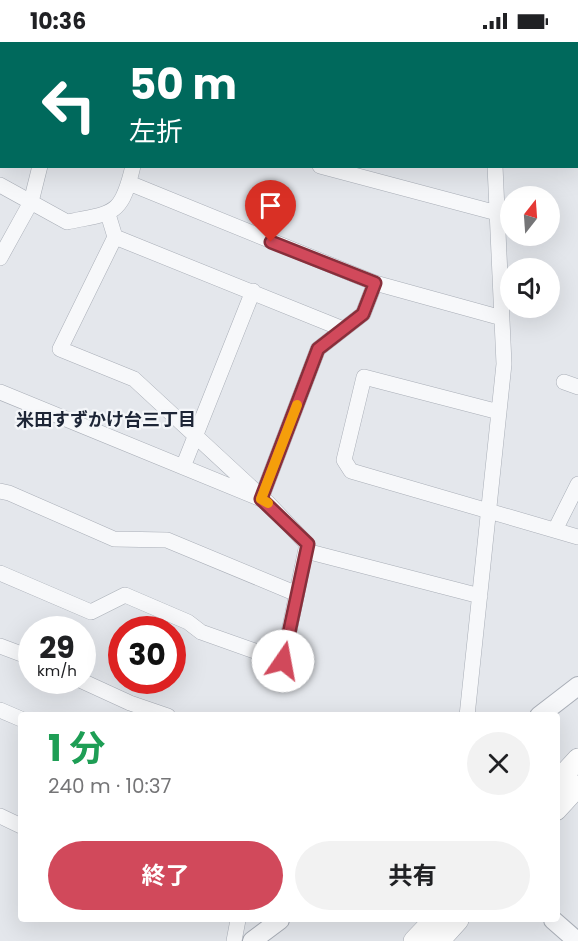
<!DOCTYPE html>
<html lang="ja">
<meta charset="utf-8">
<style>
:root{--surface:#fff;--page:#f2f2f2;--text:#202124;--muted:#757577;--accent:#d1495b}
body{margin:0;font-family:Poppins,"Noto Sans JP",sans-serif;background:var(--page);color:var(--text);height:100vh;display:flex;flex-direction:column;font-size:22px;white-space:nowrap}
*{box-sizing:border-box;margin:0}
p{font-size:20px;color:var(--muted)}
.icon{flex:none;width:33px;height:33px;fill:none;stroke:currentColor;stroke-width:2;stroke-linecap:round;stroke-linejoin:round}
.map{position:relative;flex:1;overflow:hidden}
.drawer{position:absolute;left:18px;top:670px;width:542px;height:210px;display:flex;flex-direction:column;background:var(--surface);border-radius:6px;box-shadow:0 6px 24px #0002}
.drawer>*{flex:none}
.guide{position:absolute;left:0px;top:0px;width:579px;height:126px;box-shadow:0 6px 24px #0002;background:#00695c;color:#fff;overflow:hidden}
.needle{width:39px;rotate:17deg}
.buttons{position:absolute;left:500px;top:144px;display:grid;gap:12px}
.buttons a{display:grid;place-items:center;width:60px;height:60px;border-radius:50%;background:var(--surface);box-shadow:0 6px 24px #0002;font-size:30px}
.speed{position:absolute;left:18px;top:574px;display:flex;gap:12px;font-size:30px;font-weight:700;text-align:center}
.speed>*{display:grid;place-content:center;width:78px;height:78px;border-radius:50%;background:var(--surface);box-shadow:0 6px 24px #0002;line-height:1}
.speed small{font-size:15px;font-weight:400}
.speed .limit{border:9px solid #d22;background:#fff;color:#111}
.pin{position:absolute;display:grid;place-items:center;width:51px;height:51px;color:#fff;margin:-62px -26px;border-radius:50% 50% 50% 0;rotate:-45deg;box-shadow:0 0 6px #0007}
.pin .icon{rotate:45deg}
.me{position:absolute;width:66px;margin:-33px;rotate:12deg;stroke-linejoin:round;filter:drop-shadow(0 0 4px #0008)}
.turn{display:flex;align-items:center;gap:21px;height:126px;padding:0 30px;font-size:27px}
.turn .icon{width:78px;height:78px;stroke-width:2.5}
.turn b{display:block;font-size:42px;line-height:51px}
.round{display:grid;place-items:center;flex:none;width:63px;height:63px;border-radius:32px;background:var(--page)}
.overview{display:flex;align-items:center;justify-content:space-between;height:102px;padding:0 30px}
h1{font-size:36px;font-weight:700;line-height:45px;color:#1e9e55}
.action{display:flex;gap:12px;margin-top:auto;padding:12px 30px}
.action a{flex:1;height:69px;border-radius:36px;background:var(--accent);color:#fff;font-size:24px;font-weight:700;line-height:69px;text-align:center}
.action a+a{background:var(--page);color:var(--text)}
.status{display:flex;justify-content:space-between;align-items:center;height:42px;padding:0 30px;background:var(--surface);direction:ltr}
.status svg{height:16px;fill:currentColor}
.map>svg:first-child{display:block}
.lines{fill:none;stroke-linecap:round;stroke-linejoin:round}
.minor-casing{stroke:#a9aeb7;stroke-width:16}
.tertiary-casing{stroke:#a9aeb7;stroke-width:20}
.secondary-casing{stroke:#a9aeb7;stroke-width:22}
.minor{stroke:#f7f8fa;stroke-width:15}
.tertiary{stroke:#f7f8fa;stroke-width:18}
.secondary{stroke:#fff;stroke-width:21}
.route-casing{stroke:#882f3b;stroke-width:15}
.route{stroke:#d1495b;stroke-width:10}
.slow{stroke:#f59e0b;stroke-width:10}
.labels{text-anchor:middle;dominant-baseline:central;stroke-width:4.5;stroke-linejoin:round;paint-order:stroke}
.neighbourhood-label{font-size:18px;font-weight:bold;fill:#1d2536;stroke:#f4f6f9}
</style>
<div class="status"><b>10:36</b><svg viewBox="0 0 49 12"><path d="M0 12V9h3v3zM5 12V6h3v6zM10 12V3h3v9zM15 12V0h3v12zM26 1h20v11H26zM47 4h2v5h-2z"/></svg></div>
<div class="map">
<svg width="578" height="899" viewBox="0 0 578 899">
<rect width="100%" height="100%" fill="#e4e7ec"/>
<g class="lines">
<defs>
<path id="minor" d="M167 0 173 2
M464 0 465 2
M72 2 73 0
M320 124 497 171
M129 141 375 241 502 276
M0 143 67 180C114 170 121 175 133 124
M108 172 115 195 343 287
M0 216 31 160 40 124
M564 340 578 345
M0 350 261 457 318 307 363 272 375 241
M499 370 364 335 344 418 351 429 578 495
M183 425 253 249
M0 449 9 451 114 497 167 498 297 552
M555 488 578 442
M306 509 480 554
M0 531 91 570 125 553 188 580 201 590 283 619 307 502 267 460 134 337 60 307 115 195
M0 604 32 616
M82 639 130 661 168 674
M0 668 21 677
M467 674 504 322 495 124
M0 774 21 784
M234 899 238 878"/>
<path id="tertiary" d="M539 674 578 644
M553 878 577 899
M252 899 280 878"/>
<path id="secondary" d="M556 741 578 717
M556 768 578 744
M414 899 434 878
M439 899 458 878"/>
</defs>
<!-- minor casing -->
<use href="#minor" class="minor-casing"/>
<!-- tertiary casing -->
<use href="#tertiary" class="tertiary-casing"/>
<!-- secondary casing -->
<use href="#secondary" class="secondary-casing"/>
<!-- minor -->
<use href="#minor" class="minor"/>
<!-- tertiary -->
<use href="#tertiary" class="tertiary"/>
<!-- secondary -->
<use href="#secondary" class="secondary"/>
</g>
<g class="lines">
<defs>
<path id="route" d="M271 200 375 241 363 272 318 307 261 457 308 502 283 619"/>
</defs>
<!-- route casing -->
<use href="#route" class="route-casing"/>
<!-- route -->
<use href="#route" class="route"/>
<!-- slow -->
<path class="slow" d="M268 461 261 457 297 363"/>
</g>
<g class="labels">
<!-- neighbourhood labels -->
<g class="neighbourhood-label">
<text x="106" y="377">米田すずかけ台三丁目</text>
</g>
</g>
</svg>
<div class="buttons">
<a><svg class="needle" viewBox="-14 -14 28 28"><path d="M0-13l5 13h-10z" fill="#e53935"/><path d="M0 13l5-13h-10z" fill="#757577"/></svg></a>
<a><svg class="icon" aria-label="sound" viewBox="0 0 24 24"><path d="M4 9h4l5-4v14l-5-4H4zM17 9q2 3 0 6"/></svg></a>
</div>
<div class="speed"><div>29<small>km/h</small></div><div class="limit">30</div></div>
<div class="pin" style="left:271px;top:200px;background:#d93025"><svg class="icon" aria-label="arrive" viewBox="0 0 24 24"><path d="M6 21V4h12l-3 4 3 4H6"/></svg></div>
<svg class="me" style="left:283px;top:619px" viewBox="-20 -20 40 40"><circle r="19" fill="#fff"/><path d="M0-13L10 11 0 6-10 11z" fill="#d1495b"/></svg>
<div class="guide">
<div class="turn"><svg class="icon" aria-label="left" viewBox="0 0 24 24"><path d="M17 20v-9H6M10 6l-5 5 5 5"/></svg><div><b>50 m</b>左折</div></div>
</div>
<section class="drawer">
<div class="overview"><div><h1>1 分</h1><p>240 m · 10:37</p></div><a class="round"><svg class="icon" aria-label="close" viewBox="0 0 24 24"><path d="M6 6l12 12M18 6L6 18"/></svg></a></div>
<div class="action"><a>終了</a><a>共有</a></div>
</section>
</div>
